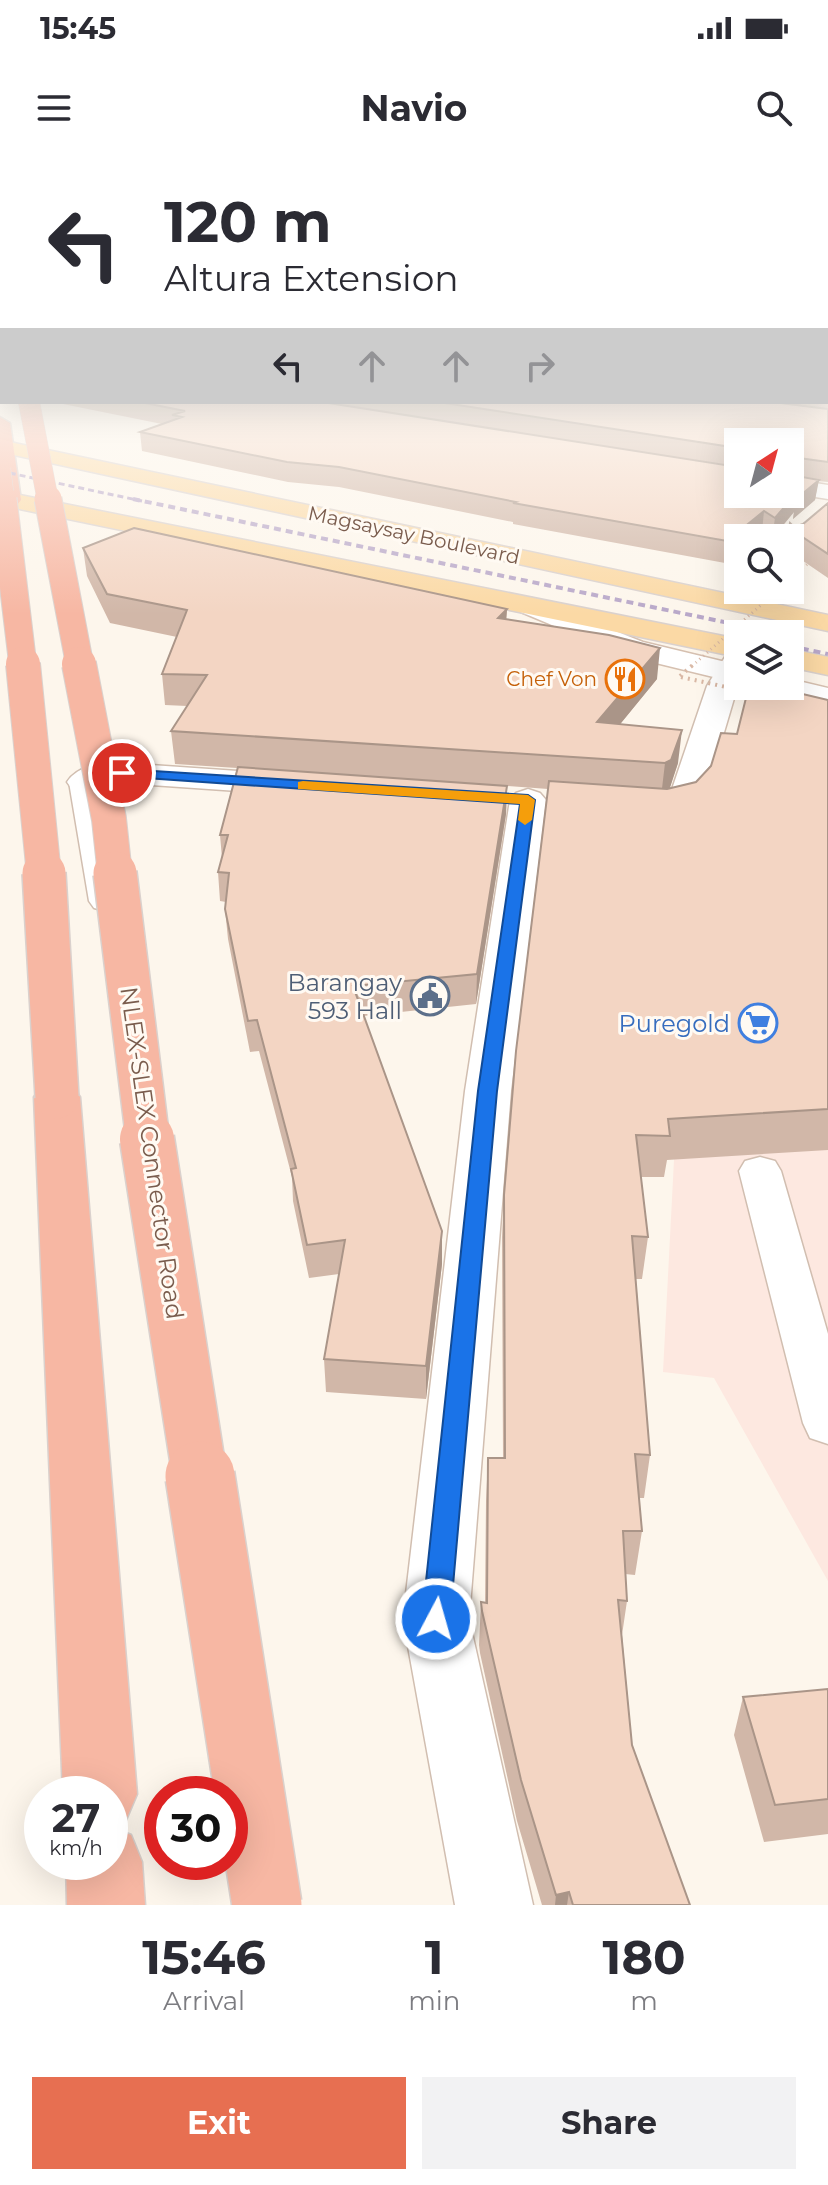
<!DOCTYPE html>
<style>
:root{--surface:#fff;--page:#f2f2f3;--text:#2b2b33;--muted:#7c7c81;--accent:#e76f51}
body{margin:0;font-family:Montserrat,sans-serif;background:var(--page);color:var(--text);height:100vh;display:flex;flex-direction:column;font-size:30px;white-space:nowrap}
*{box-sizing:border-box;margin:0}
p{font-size:26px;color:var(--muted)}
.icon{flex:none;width:44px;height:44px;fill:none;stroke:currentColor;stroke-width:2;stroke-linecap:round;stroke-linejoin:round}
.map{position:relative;height:1745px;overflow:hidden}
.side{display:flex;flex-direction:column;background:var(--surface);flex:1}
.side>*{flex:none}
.top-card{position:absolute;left:0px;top:0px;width:828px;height:244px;box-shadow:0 8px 32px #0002;background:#fff;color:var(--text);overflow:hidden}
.needle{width:52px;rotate:36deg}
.fabs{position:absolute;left:724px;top:268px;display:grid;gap:16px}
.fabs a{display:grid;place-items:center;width:80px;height:80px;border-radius:0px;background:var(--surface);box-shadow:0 8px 32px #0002;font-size:40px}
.speed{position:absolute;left:24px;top:1616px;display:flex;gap:16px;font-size:40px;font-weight:700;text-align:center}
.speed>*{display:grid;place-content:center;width:104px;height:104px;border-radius:50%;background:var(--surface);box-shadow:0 8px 32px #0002;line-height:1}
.speed small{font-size:20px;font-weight:400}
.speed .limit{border:12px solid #d22;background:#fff;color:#111}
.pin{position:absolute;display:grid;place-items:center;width:68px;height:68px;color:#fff;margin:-34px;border:4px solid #fff;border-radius:50%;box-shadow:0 2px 8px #0007}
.me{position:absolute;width:88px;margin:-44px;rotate:6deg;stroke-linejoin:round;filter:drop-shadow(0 0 6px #0008)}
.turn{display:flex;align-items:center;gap:28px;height:168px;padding:0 32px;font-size:36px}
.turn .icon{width:104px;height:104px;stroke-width:2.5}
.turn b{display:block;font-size:56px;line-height:68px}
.lanes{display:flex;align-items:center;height:76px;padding:0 32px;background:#0003;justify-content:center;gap:40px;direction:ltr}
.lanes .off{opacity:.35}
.eta{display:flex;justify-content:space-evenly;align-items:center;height:136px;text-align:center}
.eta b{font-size:48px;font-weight:700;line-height:56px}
.cta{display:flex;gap:16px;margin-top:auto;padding:16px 32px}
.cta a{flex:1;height:92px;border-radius:0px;background:var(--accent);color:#fff;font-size:32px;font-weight:700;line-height:92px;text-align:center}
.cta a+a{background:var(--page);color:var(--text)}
.status{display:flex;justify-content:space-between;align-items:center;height:56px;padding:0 40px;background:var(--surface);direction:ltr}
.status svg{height:22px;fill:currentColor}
header{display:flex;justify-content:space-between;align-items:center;height:104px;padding:0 32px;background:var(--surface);font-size:36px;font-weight:700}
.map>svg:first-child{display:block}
.commercial{fill:#fde8e0}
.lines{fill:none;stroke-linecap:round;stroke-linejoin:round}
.lane-casing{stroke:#d1beb0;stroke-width:3}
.street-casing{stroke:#d1beb0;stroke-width:3}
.secondary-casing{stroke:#d6c0b0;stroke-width:3}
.primary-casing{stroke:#dad1cd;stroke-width:3}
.highway-casing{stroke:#dad1cd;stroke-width:3}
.path{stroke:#d9b8a5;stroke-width:3;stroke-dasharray:1 4;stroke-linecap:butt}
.lane{fill:#fff;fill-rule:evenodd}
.street{fill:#fff;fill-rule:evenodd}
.secondary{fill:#fff;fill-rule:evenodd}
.primary{fill:#fbd9a5;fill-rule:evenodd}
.highway{fill:#f7b7a3;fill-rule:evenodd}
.rail-far1{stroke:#b9a8c9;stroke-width:3;stroke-dasharray:6 4;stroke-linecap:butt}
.rail{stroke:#b9a8c9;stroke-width:4;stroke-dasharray:7 5;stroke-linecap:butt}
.highway-bridge-far5-casing{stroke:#dad1cd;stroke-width:22;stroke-linecap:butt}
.highway-bridge-far4-casing{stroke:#dad1cd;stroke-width:29;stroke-linecap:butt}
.highway-bridge-far3-casing{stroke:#dad1cd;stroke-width:36;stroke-linecap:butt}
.highway-bridge-far2-casing{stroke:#dad1cd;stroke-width:46;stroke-linecap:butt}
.highway-bridge-far1-casing{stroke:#dad1cd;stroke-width:57;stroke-linecap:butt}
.highway-bridge-casing{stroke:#dad1cd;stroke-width:72;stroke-linecap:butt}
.path-bridge-far1{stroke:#d9b8a5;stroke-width:3;stroke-dasharray:1 4;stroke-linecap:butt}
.path-bridge{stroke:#d9b8a5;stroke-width:4;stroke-dasharray:2 5;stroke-linecap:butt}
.highway-bridge-far5{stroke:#f7b7a3;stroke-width:21}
.highway-bridge-far4{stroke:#f7b7a3;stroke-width:27}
.highway-bridge-far3{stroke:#f7b7a3;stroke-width:34}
.highway-bridge-far2{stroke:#f7b7a3;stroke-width:43}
.highway-bridge-far1{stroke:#f7b7a3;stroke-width:54}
.highway-bridge{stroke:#f7b7a3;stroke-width:69}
.wall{fill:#d1b7a8;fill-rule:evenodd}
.shaded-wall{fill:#aa9588}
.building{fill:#f3d5c3;stroke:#aa9588;stroke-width:2}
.route{fill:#1a73e8;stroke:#114b97;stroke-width:2}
.slow{fill:#f59e0b}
.labels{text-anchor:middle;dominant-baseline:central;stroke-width:6;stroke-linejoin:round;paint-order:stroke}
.far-street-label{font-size:20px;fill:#7a5c4d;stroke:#fffaf3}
.far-food-label{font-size:20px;fill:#c56008;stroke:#fffaf3;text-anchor:end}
.service-label{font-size:24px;fill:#4e5e75;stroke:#fffaf3;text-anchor:end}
.shop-label{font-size:24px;fill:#366cbe;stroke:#fffaf3;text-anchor:end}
.street-label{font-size:24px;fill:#7a5c4d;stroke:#fffaf3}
</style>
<div class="status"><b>15:45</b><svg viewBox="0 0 49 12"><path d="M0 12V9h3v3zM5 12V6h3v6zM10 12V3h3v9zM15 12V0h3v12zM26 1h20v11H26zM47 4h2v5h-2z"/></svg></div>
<header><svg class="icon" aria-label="menu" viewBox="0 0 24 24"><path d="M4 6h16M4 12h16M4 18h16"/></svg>Navio<svg class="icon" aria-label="search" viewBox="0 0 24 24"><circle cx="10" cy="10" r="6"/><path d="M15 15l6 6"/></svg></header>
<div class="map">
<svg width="828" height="1745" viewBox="0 0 828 1745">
<rect width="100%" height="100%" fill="#fdf6ec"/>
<!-- commercial -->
<path class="commercial" d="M828 575V1421L714 1218 663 1212 674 1000 701 737Z"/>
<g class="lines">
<defs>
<path id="lane" d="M84 613 95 616 99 622 123 741 118 748 106 751 94 748 89 741 69 622 73 616Z
M760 997 775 1001 781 1011 828 1174V1284L810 1278 803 1263 739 1011 745 1001Z"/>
<path id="street" d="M790 319 828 325V339L790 333Z
M738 489V525L704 640C688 662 659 662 634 657L629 649 634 641 663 639 670 635 707 526 728 492Z
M122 603 295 615 307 618 312 625 307 632 295 635 122 623C104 625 90 634 72 629L67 622C79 604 102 604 122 603Z
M528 629 540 633 546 640 511 931 469 1459 533 1745H455L403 1459 465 931 510 640 516 633Z"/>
<path id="secondary" d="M531 438 643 482 738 505V523L623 495 521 452 517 446 521 440Z
M790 519 828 528V546L771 533 767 526H790Z"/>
<path id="primary" d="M0 280 828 455V471L0 292Z
M0 331 738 479V497L0 345Z
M790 489 828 497V515L790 507Z"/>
<path id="highway" d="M0 257 10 263 21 340 17 345 9 347 0 344Z
M57 922 73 927 80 937 137 1634 126 1660 110 1666V1634H63L34 937 41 927Z
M110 1667 131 1675 142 1702 145 1745H67L66 1702H110Z"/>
</defs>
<!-- lane casing -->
<use href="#lane" class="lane-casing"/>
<!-- street casing -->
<use href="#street" class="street-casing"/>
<!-- secondary casing -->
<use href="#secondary" class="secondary-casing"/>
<!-- primary casing -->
<use href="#primary" class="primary-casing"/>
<!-- highway casing -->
<use href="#highway" class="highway-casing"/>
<!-- path -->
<path class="path" d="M795 415 812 400"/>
<!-- lane -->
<use href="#lane" class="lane"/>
<!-- street -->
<use href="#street" class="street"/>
<!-- secondary -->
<use href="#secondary" class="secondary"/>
<!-- primary -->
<use href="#primary" class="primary"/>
<!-- highway -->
<use href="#highway" class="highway"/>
<!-- rail-far1 -->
<path class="rail-far1" d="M0 311 142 341"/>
<!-- rail -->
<path class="rail" d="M133 339 782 474
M790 486 828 494"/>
<defs>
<path id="highway-bridge-far5" d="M29 242 48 341
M0 309 4 341"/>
<path id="highway-bridge-far4" d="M3 339 23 506
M48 339 80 506"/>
<path id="highway-bridge-far3" d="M23 504 44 715
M79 504 109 659 115 715"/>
<path id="highway-bridge-far2" d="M44 713 57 937
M115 713 148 981"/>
<path id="highway-bridge-far1" d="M147 979 200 1318"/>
<path id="highway-bridge" d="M200 1316 267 1745"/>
</defs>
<!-- highway-bridge-far5 casing -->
<use href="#highway-bridge-far5" class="highway-bridge-far5-casing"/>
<!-- highway-bridge-far4 casing -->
<use href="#highway-bridge-far4" class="highway-bridge-far4-casing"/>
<!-- highway-bridge-far3 casing -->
<use href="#highway-bridge-far3" class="highway-bridge-far3-casing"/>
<!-- highway-bridge-far2 casing -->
<use href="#highway-bridge-far2" class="highway-bridge-far2-casing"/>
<!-- highway-bridge-far1 casing -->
<use href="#highway-bridge-far1" class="highway-bridge-far1-casing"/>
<!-- highway-bridge casing -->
<use href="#highway-bridge" class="highway-bridge-casing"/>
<!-- path-bridge-far1 -->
<path class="path-bridge-far1" d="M692 506 778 430"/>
<!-- path-bridge -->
<path class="path-bridge" d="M680 516 694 504
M681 517 735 529"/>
<!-- highway-bridge-far5 -->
<use href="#highway-bridge-far5" class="highway-bridge-far5"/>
<!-- highway-bridge-far4 -->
<use href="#highway-bridge-far4" class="highway-bridge-far4"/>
<!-- highway-bridge-far3 -->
<use href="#highway-bridge-far3" class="highway-bridge-far3"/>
<!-- highway-bridge-far2 -->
<use href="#highway-bridge-far2" class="highway-bridge-far2"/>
<!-- highway-bridge-far1 -->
<use href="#highway-bridge-far1" class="highway-bridge-far1"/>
<!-- highway-bridge -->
<use href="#highway-bridge" class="highway-bridge"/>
</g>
<!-- wall -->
<path class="wall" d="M0 209H2V232L0 231Z
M826 209H828V322L818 321 815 340 793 359 794 352 773 378H770L762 372 755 378H738V392L725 403 513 364V362L339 327 288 322 142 291 140 272 162 264 53 242H826ZM738 282 790 334H738Z
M828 343V418L790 392V378H787L790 363 794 367 803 364Z
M83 388 507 449 506 459 657 519 620 564 678 603 669 629 696 622 737 574 828 540V990L667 1000 664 1017H641L648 1077 642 1119H636L650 1295 644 1338H639L642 1371 635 1415 625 1414 627 1441 622 1475 632 1585 690 1745H542L517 1661 480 1493 479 1485 481 1442H485L486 1341 488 1298H503L502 1077 504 1035 548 629 507 626 506 654 476 844 363 856 442 1071V1104L426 1239 326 1232 324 1199 339 1114 309 1118 293 1041 292 1017 259 891 250 892 228 779 225 749 226 742 220 741 218 712 222 698 220 675 237 608 175 604 171 571 187 546 165 545 162 514 177 477 110 463 87 416Z
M828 1529V1674L764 1682 734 1575 743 1537Z"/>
<!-- shaded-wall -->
<path class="shaded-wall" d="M819 320 815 340 793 359 794 352 772 378 775 358 798 331Z
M764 351 762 372 755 378H738V392L725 403 727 381Z
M507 449 505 479 498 458Z
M660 488 657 519 595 595 597 562Z
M682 570 678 603 668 634 661 637 665 603Z
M507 626 506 654 476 844 477 814Z
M442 1071V1104L426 1239V1206Z
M569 1732 567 1745H555L556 1735Z"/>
<!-- building -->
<path class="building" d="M826 209H828V232H826Z
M140 242H322L738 307V334H790V282H738V288L438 242H772L828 249V302L791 297V315L819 320 796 339 798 331 775 358 764 351 727 381 513 343 516 342 339 307 287 302 140 272 182 257 172 255 185 251Z
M828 343V394L789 368 790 363 794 367 803 364Z
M134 368 507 449 498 458 609 475 660 488 597 562 682 570 671 600 665 603 171 571 207 515 162 514 187 450 107 434 83 388Z
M749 526H769L828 540V949L668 959 670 976 636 975 648 1077 632 1076 650 1295 635 1294 642 1371H623L627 1441 618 1440 632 1585 690 1745H573L569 1732 556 1735 521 1620 482 1451 481 1442 487 1443 488 1298H505L504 1035 516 891 549 621 667 629 696 622 711 606 721 573 737 574Z
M238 607 507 626 477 814 353 826 442 1071 426 1206 324 1199 345 1080 307 1085 291 1009 296 1008 257 860 248 861 225 749 229 713 218 712 228 675H220Z
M828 1529V1639L775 1645 743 1537Z"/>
<!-- sky -->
<linearGradient id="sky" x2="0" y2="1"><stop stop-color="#97c7e8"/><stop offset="0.46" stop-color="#fefbf6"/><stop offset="1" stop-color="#fefbf6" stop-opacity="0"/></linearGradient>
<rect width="828" height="454" fill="url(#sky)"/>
<!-- route -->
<path class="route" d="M122 609 528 635 535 640 497 931 450 1459 446 1468 436 1471 426 1468 422 1459 478 931 520 644 117 616 115 613Z"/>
<!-- slow -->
<path class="slow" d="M303 621 528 635 535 640 532 660 525 665 518 660 520 644 298 629V622Z"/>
<!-- icons -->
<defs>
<symbol id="restaurant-ring" viewBox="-11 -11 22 22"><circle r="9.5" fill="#fffaf3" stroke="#e8710a" stroke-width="1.5"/><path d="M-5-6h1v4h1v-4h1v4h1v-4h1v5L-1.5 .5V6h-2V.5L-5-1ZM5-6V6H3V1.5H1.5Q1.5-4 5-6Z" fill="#e8710a"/></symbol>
<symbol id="civic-ring" viewBox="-11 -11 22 22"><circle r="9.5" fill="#fffaf3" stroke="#5c6f8a" stroke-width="1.5"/><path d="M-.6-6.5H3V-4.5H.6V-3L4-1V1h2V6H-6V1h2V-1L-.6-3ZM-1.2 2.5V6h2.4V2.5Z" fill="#5c6f8a"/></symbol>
<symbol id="supermarket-ring" viewBox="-11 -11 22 22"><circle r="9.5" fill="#fffaf3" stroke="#3f7fe0" stroke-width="1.5"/><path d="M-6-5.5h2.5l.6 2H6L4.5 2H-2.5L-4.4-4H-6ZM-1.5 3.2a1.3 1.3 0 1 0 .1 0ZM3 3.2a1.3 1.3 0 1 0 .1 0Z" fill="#3f7fe0"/></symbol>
</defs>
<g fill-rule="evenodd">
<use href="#restaurant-ring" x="603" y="497" width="44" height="44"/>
<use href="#civic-ring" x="408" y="814" width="44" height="44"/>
<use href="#supermarket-ring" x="736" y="841" width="44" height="44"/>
</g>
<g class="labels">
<!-- far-street labels -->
<g class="far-street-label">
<text transform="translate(414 375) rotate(12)">Magsaysay Boulevard</text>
</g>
<!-- far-food labels -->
<g class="far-food-label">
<text x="597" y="519">Chef Von</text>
</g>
<!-- service labels -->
<g class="service-label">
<text x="402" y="822">Barangay<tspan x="402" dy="28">593 Hall</tspan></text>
</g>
<!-- shop labels -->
<g class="shop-label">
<text x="730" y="863">Puregold</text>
</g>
<!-- street labels -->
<g class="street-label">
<text transform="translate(152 993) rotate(82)">NLEX-SLEX Connector Road</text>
</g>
</g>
</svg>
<div class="fabs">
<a><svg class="needle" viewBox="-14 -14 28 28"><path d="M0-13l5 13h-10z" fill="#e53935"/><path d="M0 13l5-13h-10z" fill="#7c7c81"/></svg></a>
<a><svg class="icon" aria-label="search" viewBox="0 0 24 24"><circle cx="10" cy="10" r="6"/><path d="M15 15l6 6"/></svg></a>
<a><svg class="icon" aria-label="layers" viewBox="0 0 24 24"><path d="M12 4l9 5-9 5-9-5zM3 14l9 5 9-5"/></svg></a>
</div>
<div class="speed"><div>27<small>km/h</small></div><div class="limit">30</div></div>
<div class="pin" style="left:122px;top:613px;background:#d93025"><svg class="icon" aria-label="arrive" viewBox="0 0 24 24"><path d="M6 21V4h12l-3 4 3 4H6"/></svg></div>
<svg class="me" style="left:436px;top:1459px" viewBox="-20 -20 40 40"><circle r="17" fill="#1a73e8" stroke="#fff" stroke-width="3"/><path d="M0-11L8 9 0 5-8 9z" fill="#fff"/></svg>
<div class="top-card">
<div class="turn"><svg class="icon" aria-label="left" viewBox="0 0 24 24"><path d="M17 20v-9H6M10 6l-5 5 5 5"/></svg><div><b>120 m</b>Altura Extension</div></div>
<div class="lanes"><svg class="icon" aria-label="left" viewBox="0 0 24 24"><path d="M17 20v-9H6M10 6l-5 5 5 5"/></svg><svg class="icon off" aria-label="ahead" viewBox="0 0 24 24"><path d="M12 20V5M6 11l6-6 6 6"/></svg><svg class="icon off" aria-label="ahead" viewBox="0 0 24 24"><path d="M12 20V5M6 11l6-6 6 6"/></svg><svg class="icon off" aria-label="right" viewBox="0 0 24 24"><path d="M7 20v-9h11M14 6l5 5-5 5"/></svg></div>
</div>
</div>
<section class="side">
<div class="eta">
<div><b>15:46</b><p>Arrival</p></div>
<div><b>1</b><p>min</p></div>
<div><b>180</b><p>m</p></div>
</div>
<div class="cta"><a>Exit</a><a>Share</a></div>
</section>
